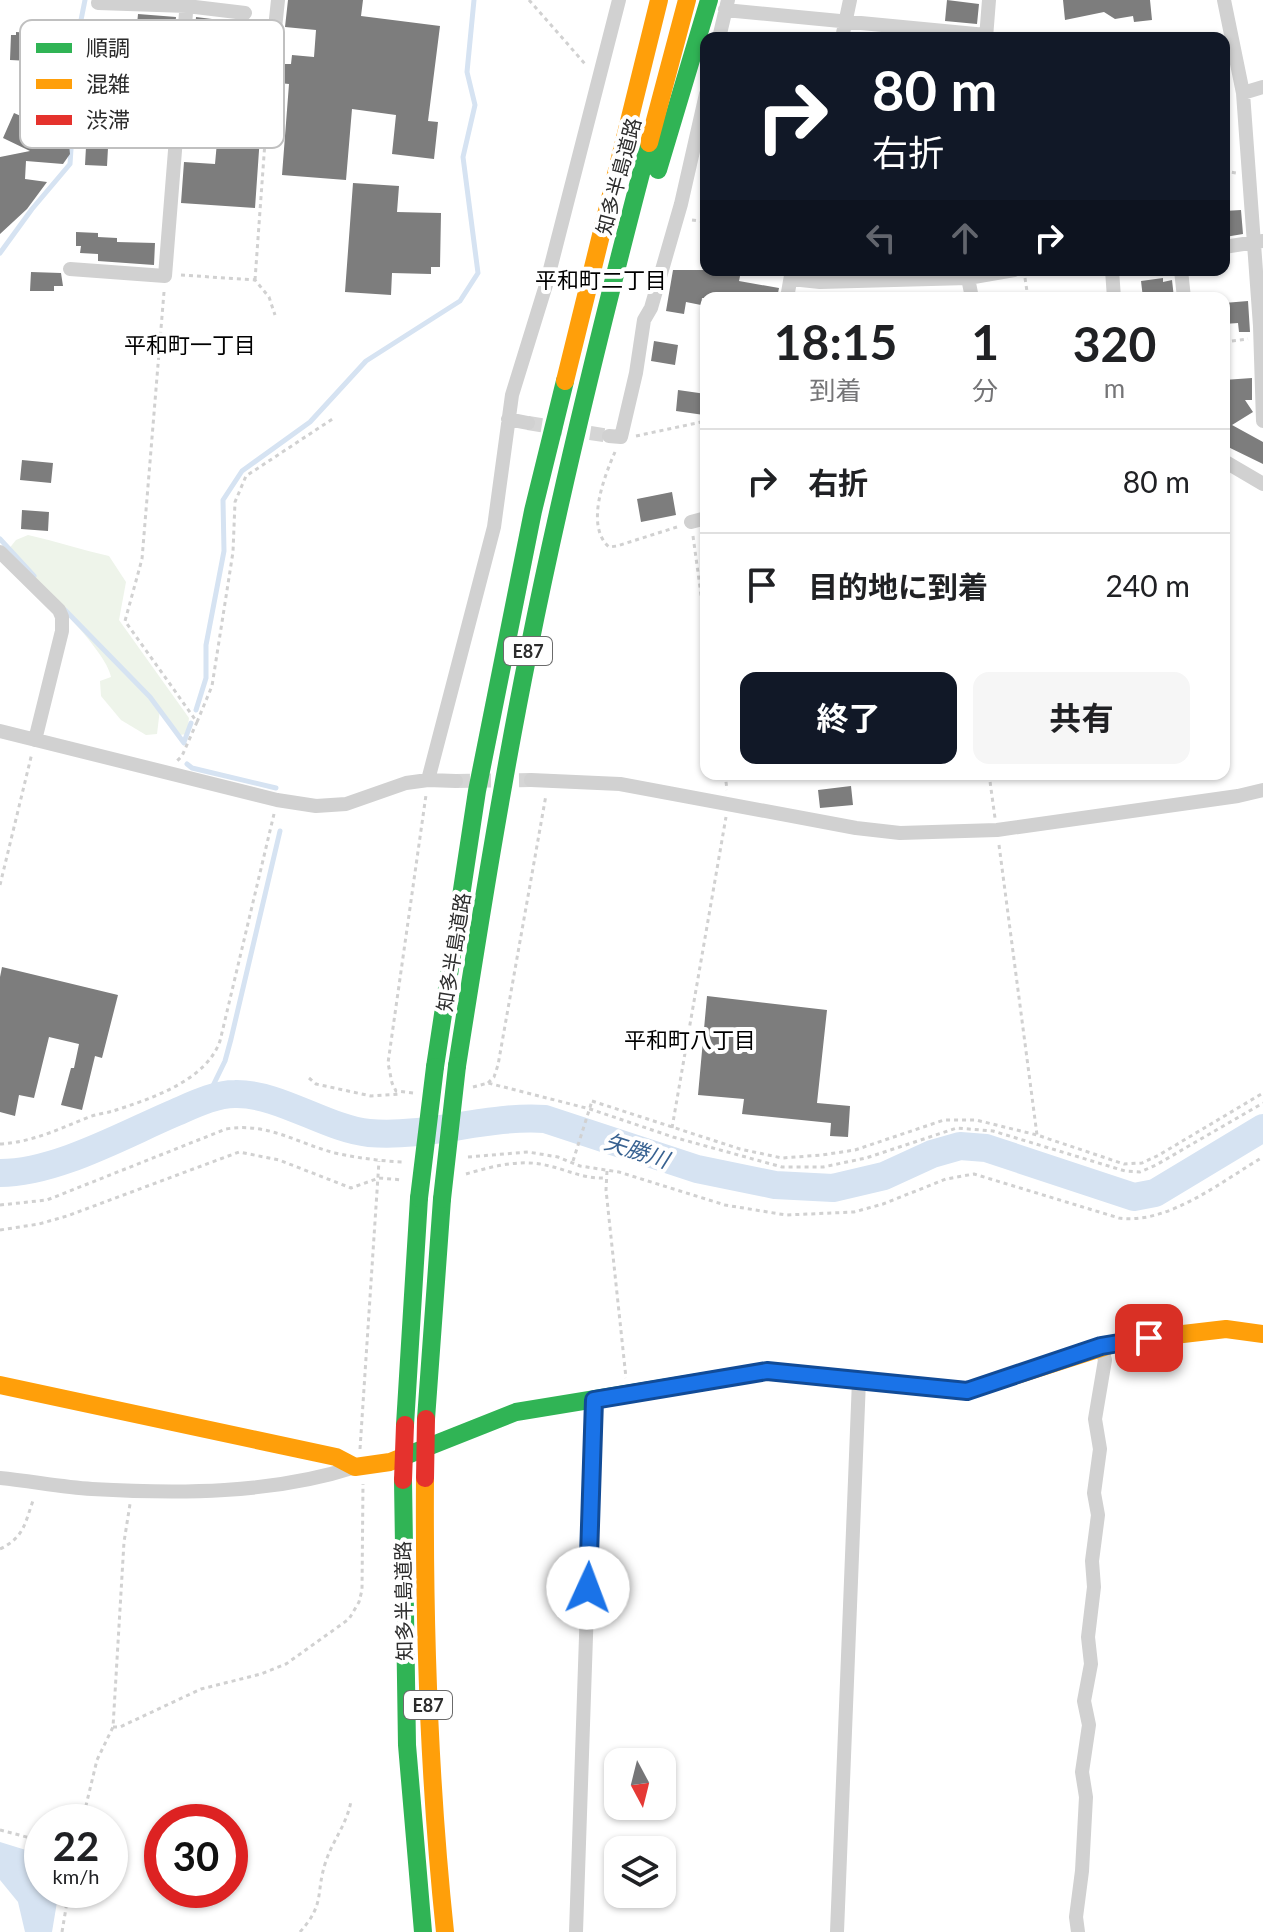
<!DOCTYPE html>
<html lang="ja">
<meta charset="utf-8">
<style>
:root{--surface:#fff;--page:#f6f6f6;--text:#202124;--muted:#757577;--line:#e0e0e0;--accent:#111827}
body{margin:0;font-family:Lato,"Noto Sans JP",sans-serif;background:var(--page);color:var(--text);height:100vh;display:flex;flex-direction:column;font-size:30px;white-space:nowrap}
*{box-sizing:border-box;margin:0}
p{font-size:26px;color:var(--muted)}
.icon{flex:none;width:44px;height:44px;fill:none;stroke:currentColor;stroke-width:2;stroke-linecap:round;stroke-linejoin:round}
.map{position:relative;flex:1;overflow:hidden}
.drawer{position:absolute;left:700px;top:292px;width:530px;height:488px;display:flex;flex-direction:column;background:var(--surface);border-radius:16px;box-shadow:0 2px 6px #0004}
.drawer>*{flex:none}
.top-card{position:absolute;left:700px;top:32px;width:530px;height:244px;border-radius:16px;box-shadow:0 2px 6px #0004;background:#111827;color:#fff;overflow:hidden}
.needle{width:52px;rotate:173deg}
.fabs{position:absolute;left:604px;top:1748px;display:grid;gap:16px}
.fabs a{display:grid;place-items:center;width:72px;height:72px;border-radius:16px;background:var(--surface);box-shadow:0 2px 6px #0004;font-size:40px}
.speed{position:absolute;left:24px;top:1804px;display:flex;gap:16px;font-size:40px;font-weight:700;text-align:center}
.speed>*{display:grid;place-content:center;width:104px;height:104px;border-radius:50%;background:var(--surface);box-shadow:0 2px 6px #0004;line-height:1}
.speed small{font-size:20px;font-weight:400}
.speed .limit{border:12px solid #d22;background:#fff;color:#111}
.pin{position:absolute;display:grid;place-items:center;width:68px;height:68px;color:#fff;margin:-34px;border-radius:16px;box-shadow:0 4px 12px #0006}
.me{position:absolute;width:88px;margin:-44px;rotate:2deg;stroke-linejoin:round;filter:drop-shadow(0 0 6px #0008)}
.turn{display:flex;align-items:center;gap:28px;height:168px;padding:0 40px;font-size:36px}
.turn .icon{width:104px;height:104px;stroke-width:2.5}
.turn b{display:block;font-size:56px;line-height:68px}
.lanes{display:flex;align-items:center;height:76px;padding:0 40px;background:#0003;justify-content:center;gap:40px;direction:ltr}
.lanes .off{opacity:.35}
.eta{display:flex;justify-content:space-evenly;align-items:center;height:136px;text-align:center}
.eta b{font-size:48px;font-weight:700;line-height:56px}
.primary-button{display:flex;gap:16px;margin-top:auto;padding:16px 40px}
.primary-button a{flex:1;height:92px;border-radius:16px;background:var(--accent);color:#fff;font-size:32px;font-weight:700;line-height:92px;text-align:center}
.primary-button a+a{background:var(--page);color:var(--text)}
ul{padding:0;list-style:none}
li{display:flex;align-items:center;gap:24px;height:104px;padding:0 40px;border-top:2px solid var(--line)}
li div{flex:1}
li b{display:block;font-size:30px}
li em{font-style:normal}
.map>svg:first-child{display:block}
.green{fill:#eef4ea}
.water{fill:#d6e3f2}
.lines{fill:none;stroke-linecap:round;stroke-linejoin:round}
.stream{stroke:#d6e3f2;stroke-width:5}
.river{stroke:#d6e3f2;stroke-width:28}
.building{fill:#7d7d7d}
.street-tunnel{stroke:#d5d5d5;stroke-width:14;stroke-dasharray:14 7;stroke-linecap:butt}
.path{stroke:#d1d1d1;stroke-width:3;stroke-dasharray:4 4;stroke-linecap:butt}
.street{stroke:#d1d1d1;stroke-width:14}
.fast{stroke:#30b455;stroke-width:18}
.slow{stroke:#ff9f0a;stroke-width:18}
.path-bridge{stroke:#d1d1d1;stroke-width:3;stroke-dasharray:4 4;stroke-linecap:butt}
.fast-bridge{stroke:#30b455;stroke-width:18}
.jam-bridge{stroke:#e5322d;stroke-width:18}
.route-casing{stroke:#114b97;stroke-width:20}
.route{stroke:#1a73e8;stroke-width:14}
.labels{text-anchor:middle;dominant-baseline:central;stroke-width:8;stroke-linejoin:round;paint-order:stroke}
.shield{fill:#fff;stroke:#6b6b6b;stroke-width:2}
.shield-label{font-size:18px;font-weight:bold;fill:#2c2c2c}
.street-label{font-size:20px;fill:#2c2c2c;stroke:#fff}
.neighbourhood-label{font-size:22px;fill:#000;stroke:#fff}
.water-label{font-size:22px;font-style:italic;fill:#386291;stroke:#fff}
.key{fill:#fff;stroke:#c0c0c0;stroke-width:2}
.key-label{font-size:22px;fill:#2c2c2c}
</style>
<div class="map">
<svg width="1263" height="1932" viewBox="0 0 1263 1932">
<rect width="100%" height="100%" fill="#fff"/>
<!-- green -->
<path class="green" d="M28 535C56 541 81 550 109 556L126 582 119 620 189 718 187 734 180 735 160 709 157 734 146 735 121 720 101 696 100 681 111 677C107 650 35 582 13 558L8 550 16 540Z"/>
<!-- water -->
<path class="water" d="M0 1842 42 1855V1890H59L52 1932H25L18 1902 0 1880Z"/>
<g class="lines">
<!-- stream -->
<path class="stream" d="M0 253 32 209 70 164 79 30 85 0
M0 539 34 576
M65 610 150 697 184 743
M196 710 206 678V645L224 551 223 500 242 471 310 422 366 361 460 301 478 273 463 157 475 105 467 72 474 0
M184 742 191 723
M187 764 192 768 276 788
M206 1100 225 1061 231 1039 280 831"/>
<!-- river -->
<path class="river" d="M0 1173C55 1173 121 1136 172 1114 191 1106 214 1094 235 1094 279 1093 327 1129 369 1133 429 1138 486 1115 545 1119L697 1169 775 1185 833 1188 884 1176 932 1154 960 1146 986 1148 1134 1197 1155 1193 1263 1128"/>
</g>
<!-- building -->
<path class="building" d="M288 0H363L361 16 440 26 428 121 438 122 434 159 392 154 396 115 352 109 346 180 282 175 289 84 279 83 281 64H291L292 55 314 57 316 30 285 27Z
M947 0 979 4 977 24 945 21Z
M1063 0H1150L1152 20 1134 22 1133 16 1115 19 1104 12 1065 20Z
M138 14 176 17 174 39 136 35Z
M196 17 244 23 266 22 259 84 263 93 255 208 181 203 184 162 215 164 219 120 201 119V107L189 106Z
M16 32 46 34 45 67 30 66V61L10 60 11 35H16Z
M90 74 112 75 107 166 85 165Z
M65 106 70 154 63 164 26 161 25 179 47 182 27 209 0 234V157L30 151 3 138 14 113 39 124 38 110Z
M353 183 399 186 397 212 441 213 440 267H431V274L392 273 391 295 345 292Z
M1241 210 1243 234 1225 237 1224 211Z
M76 232 98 233V237L117 238V242L155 243 154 265 98 261V254L80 253 81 246H76Z
M673 270H730L729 274 740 276 739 281 779 288 777 298H702L701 305 686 302 684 314 666 311Z
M31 272 61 273 63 286H54V291H30Z
M1163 278V282L1172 280 1174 298H1143L1141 281Z
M1248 301 1250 332H1239L1238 323 1224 324V303Z
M654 341 678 345 675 365 651 361Z
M1252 378V400H1245L1253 412 1232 425 1263 442V464L1224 445V380Z
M678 390 706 394 704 415 676 411Z
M22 460 53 463 51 483 20 480Z
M672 492 676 515 641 522 637 499Z
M22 510 49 512 48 531 21 529Z
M851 786 853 805 820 808 818 790Z
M2 967 118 995 102 1058 95 1056 82 1110 61 1105 71 1068H74L79 1044 49 1037 34 1098 19 1095 15 1116 0 1112V977Z
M707 996 827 1010 817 1103 850 1106 848 1137 830 1136 831 1123 742 1114 744 1099 698 1095Z"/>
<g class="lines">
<!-- street-tunnel -->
<path class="street-tunnel" d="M528 423 609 436
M456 781 531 780"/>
<!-- path -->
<path class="path" d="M529 0 586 65
M1224 171 1236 173
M692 220 706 222
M181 275 255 280 269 297 275 315
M1025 278 1028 298
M255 280 268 100
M164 292 142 559 125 621 197 722 182 756 177 761
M1224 342 1248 339
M636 436 706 421
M615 452C604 477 585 526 609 547L617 546 677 527
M693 536 706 631
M197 722 212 686 233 552 235 502 246 476 334 418
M725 774 727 790
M989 774 995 818
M999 845 1037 1135
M0 885 32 753
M309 1078 316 1084 371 1096 400 1094
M488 1083 494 1077 498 1065 546 795
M473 1087 488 1083 590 1109 673 1137 782 1167H823L866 1158 957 1128 993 1131 1125 1171 1140 1172 1156 1165 1263 1103
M413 1093 396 1091 392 1083 388 1063 426 795
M592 1101 740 1149 782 1158 822 1155 855 1150 944 1120H976L1037 1135 1124 1164 1142 1163 1159 1155 1263 1093
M672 1128 726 817
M0 1144C33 1142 59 1129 89 1117 97 1114 106 1113 113 1111 150 1099 206 1081 220 1041L274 814
M468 1157 528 1152 558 1157 580 1166 619 1172 725 1205 786 1215 854 1212 883 1204 946 1179 974 1174 1119 1218C1168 1225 1222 1181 1263 1157
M607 1171 606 1190 626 1378
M466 1174C490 1167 516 1160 540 1164 565 1168 580 1179 607 1178
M0 1205 47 1200 226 1129C268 1122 296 1143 335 1153 358 1158 380 1161 403 1162
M0 1230 39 1224 67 1216 239 1152 279 1160 351 1188 379 1178 403 1180
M360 1449 379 1161
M0 1549C25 1537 25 1522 34 1498
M113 1727H120L201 1689 261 1674 286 1664 349 1619 359 1602 362 1590 363 1484
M82 1822 97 1760 113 1727 124 1542 130 1504
M0 1830 42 1841
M64 1890 63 1901 66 1905
M62 1932 69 1890
M300 1932C326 1903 315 1893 326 1861 333 1840 347 1824 351 1801"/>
<!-- street -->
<path class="street" d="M1224 0 1243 93 1260 326
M98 3 187 6 245 13
M725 10 986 35
M719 38 728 0
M842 38 850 0
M986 38 989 0
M269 85 278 0
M1243 93 1263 87
M1224 247 1263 241
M70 269 165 276 187 0
M1112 270 1114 298
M1181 270 1184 298
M968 278 972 298
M791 279 820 282 968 278 1014 270
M787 298 792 270
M1263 324 1260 326 1263 421
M508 419 528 423
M609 436 621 437 636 373 644 320 651 308 681 204 706 94
M1224 461 1263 484
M691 522 706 518
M0 552 59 610 62 617V631L35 740
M0 731 277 800 316 806 346 804 406 783 428 780 456 781
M428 780 494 527 512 395 546 285 619 0
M531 780 620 784 856 828 900 833 997 830 1238 796 1263 790
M0 1478C31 1481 61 1487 92 1489 178 1494 272 1494 355 1467
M576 1932 594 1400
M837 1932 859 1380
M1078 1932 1076 1917 1082 1871 1086 1797 1082 1772 1089 1725 1084 1701 1091 1664 1088 1637 1094 1587 1092 1561 1098 1515 1094 1493 1100 1449 1095 1419 1105 1360 1101 1346"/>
<!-- fast -->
<path class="fast" d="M658 170 709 0
M457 1066C479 927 501 787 529 649 563 479 605 310 649 143
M435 1067 477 791 533 511 565 381
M426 1419 442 1199
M405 1425 419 1198
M400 1458 516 1412 767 1371 877 1382
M403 1480 407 1745 423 1932"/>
<!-- slow -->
<path class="slow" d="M649 143 687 0
M565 381 659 0
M877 1382 967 1391 1123 1341 1226 1329 1263 1334
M0 1385 336 1457 355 1467 390 1462 400 1458
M425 1478C424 1630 429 1781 445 1932"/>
<!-- path-bridge -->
<path class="path-bridge" d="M573 1161 592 1101"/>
<!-- fast-bridge -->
<path class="fast-bridge" d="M419 1198 435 1067
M442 1199 457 1066"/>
<!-- jam-bridge -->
<path class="jam-bridge" d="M425 1478 426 1419
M403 1480 405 1425"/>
</g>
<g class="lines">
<defs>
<path id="route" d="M588 1588 594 1400 767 1371 967 1391 1101 1346 1149 1338"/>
</defs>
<!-- route casing -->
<use href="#route" class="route-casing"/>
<!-- route -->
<use href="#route" class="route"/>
</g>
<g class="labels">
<!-- shield labels -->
<g class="shield">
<rect x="504" y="637" width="48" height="28" rx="6"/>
<rect x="404" y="1691" width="48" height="28" rx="6"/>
</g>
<g class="shield-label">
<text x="528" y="651">E87</text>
<text x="428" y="1705">E87</text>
</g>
<!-- street labels -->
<g class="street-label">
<text transform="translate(618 176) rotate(-75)">知多半島道路</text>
<text transform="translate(453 952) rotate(-81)">知多半島道路</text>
<text transform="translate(403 1601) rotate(-91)">知多半島道路</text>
</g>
<!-- neighbourhood labels -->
<g class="neighbourhood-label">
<text x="601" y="279">平和町二丁目</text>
<text x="190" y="344">平和町一丁目</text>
<text x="690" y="1039">平和町八丁目</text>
</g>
<!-- water labels -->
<g class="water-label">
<text transform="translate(637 1150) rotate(18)">矢勝川</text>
</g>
</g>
<!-- legend -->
<rect x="20" y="20" width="264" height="128" rx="12" class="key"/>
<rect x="36" y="43" width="36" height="10" fill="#30b455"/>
<rect x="36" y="79" width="36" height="10" fill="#ff9f0a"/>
<rect x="36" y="115" width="36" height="10" fill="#e5322d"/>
<g class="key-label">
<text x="86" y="56">順調</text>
<text x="86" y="92">混雑</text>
<text x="86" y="128">渋滞</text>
</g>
</svg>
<div class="fabs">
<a><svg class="needle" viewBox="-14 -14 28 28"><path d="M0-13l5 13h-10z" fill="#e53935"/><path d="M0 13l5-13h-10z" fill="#757577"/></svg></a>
<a><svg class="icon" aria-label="layers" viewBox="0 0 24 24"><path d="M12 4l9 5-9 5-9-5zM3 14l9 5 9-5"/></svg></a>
</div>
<div class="speed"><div>22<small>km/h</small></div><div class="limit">30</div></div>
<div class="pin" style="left:1149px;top:1338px;background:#d93025"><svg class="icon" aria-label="arrive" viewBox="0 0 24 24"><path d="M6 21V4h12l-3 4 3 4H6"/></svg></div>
<svg class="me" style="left:588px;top:1588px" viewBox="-20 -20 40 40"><circle r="19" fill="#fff"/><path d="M0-13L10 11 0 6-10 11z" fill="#1a73e8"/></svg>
<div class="top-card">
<div class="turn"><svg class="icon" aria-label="right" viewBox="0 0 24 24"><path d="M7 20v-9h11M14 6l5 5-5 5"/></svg><div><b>80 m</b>右折</div></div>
<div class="lanes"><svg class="icon off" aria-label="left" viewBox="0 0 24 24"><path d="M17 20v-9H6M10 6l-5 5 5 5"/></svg><svg class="icon off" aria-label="ahead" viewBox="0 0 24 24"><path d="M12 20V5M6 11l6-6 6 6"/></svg><svg class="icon" aria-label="right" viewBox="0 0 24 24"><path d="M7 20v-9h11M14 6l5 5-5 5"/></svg></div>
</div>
<section class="drawer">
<div class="eta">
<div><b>18:15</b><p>到着</p></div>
<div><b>1</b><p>分</p></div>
<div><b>320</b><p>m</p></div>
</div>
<ul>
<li><svg class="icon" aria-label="right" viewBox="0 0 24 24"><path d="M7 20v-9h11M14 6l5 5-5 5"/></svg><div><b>右折</b></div><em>80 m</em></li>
<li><svg class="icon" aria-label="arrive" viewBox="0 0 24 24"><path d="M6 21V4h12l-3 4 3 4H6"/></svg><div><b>目的地に到着</b></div><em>240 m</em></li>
</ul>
<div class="primary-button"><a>終了</a><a>共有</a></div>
</section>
</div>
